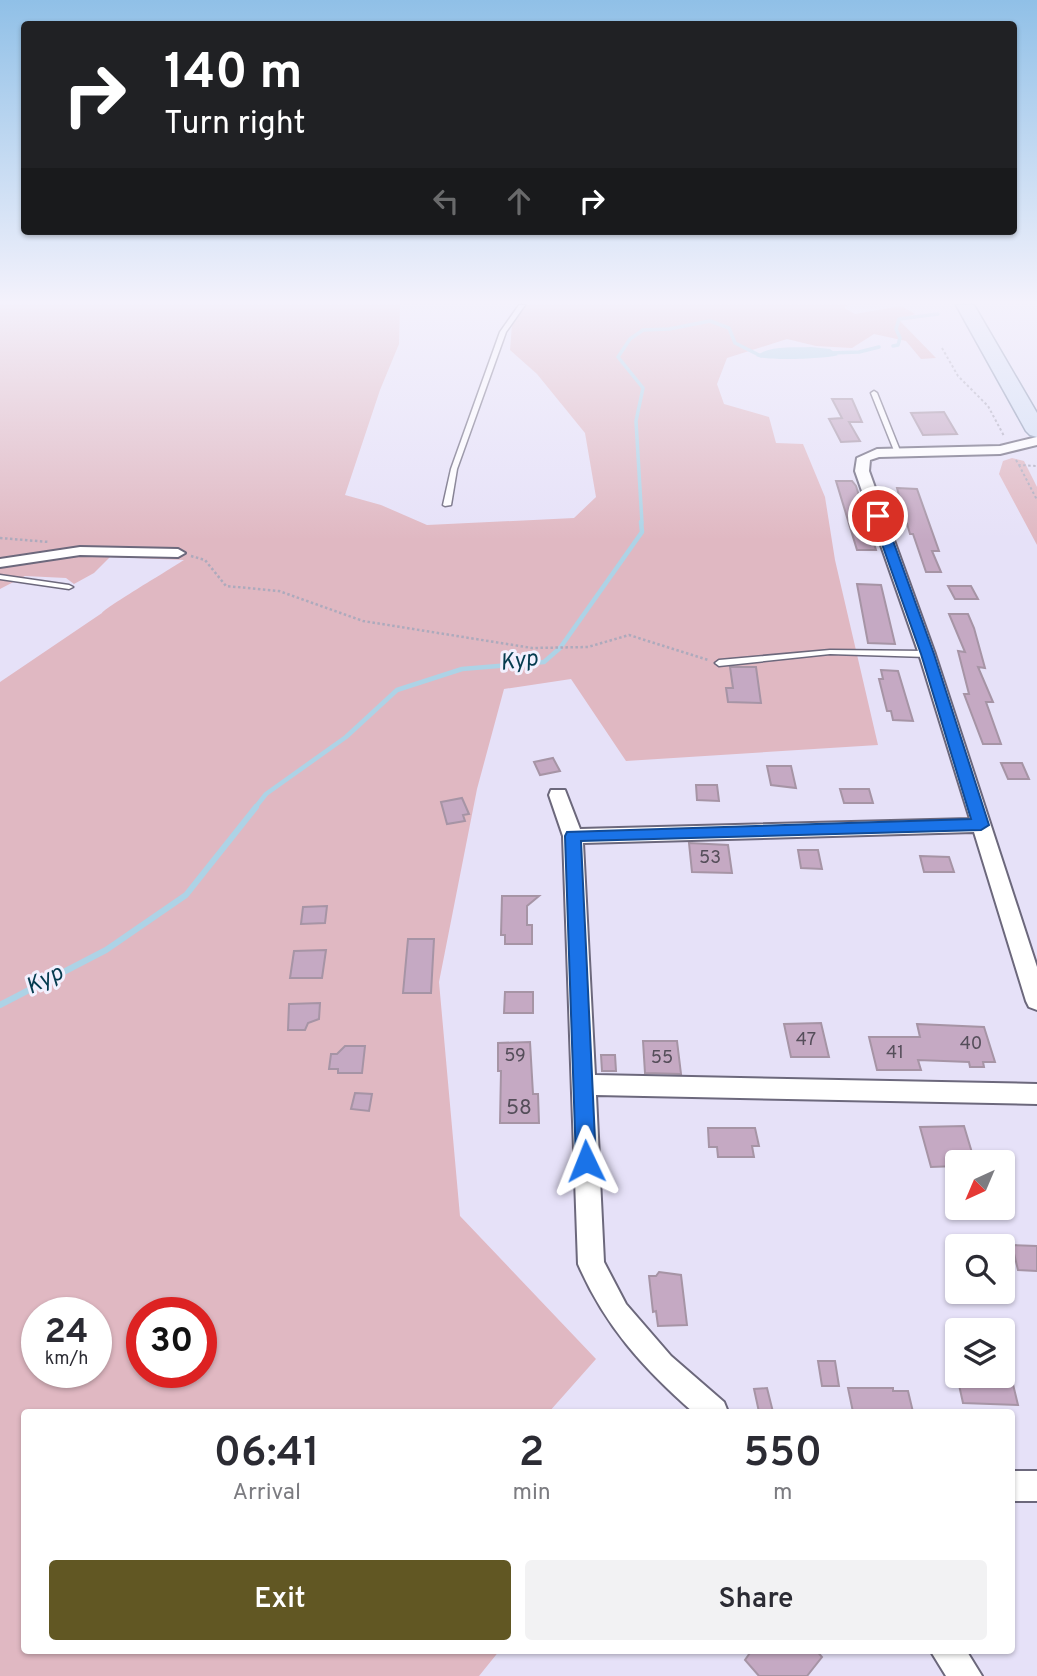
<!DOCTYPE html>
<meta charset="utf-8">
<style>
:root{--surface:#fff;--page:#f2f2f3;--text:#2b2b33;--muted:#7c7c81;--accent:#615723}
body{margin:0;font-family:Overpass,sans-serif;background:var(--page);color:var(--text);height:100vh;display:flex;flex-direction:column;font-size:26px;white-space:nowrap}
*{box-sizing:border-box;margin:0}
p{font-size:23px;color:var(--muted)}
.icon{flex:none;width:38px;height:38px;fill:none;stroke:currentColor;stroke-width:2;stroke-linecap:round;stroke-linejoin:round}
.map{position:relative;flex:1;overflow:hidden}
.side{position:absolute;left:21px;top:1409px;width:994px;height:245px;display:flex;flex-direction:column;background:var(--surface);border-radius:7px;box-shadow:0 2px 5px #0004}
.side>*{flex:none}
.guide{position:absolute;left:21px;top:21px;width:996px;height:214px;border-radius:7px;box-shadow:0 2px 5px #0004;background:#202124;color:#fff;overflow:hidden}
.needle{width:46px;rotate:224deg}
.fabs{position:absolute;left:945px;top:1150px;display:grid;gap:14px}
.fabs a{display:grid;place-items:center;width:70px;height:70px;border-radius:7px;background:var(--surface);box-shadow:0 2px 5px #0004;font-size:35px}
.speed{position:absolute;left:21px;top:1297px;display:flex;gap:14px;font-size:35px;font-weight:700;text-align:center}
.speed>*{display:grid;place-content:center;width:91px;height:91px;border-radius:50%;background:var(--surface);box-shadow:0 2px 5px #0004;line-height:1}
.speed small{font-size:18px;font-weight:400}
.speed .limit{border:10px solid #d22;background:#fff;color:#111}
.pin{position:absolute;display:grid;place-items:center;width:60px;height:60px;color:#fff;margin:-30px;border:4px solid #fff;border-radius:50%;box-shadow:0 2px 7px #0007}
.me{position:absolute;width:77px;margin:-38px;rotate:358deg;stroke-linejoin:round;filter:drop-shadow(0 0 5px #0008)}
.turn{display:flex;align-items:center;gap:24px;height:147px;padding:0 28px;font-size:32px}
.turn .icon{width:91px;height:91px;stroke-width:2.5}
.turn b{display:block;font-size:49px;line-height:60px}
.lanes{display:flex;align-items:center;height:66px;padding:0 28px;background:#0003;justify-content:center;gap:35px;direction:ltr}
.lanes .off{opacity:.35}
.eta{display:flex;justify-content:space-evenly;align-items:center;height:119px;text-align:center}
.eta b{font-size:42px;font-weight:600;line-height:49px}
.primary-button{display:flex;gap:14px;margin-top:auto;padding:14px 28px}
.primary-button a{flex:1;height:80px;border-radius:7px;background:var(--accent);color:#fff;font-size:28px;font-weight:600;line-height:80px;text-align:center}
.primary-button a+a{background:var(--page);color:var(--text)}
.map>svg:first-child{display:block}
.green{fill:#e0b8c2;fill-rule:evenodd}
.water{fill:#add3e6}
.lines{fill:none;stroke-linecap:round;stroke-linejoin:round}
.stream-far2{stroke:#add3e6;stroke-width:3.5}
.stream-far1{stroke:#add3e6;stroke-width:4.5}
.stream{stroke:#add3e6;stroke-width:6}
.building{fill:#c5a9c3;stroke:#a694a5;stroke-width:2}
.service-casing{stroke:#6c687c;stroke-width:3}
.minor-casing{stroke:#6c687c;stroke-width:4}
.primary-casing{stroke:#8693ae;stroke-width:3}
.path-far1{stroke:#adaabc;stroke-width:2;stroke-dasharray:2.5 2.5;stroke-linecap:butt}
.path{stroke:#adaabc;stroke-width:2.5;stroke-dasharray:2.5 2.5;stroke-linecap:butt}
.service{fill:#fff;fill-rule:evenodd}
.minor{fill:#fff;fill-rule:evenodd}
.primary{fill:#d3dff5;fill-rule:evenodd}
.route{fill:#1a73e8;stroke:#114b97;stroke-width:2}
.labels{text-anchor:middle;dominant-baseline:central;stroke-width:6;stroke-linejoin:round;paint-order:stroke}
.number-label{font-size:18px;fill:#554e5a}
.near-number-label{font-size:21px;fill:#554e5a}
.water-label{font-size:23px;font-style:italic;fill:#053b4f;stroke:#f2f0fe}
</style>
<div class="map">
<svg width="1037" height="1676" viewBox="0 0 1037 1676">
<rect width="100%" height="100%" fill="#e6e1f8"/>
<!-- green -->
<path class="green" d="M0 305H400L399 344 380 390 345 495 381 505 427 525 574 518 596 497 585 433 537 374 510 350 513 313 524 305H848L844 308 855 314 901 306 915 314 899 320 936 358 921 359 906 341 874 334 852 348 816 346 787 339 727 358 717 384 724 404 769 417 776 443 803 444 825 497 835 560 878 745 626 761 571 679 504 689 477 789 439 982 460 1216 596 1359 549 1412H24V1650H500L479 1676H0V682L102 613C106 607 172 568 184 560L110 557 94 573 74 584 66 578 25 576 0 589ZM37 1312H96V1372H37ZM142 1312H201V1372H142Z
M1012 458 1024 461 1037 487V545L999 474 1003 461Z"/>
<!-- water -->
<path class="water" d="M811 347 830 349 838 355C829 359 763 361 756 356 770 345 794 348 811 347Z"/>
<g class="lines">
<!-- stream-far2 -->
<path class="stream-far2" d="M893 346 898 345 900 338 896 329 899 319 938 314
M830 353 859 352 879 347
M642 523 636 421 643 388 618 357 630 339 643 330 669 329 710 321 729 328 735 343 761 356"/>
<!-- stream-far1 -->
<path class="stream-far1" d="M254 809 266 794 346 737 397 690 462 669 544 662 560 648 642 532 641 522"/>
<!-- stream -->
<path class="stream" d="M0 1005 106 950 186 895 256 807"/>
</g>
<!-- building -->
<path class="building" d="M832 399H852L862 422H849L860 441 841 442 829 419 842 418Z
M944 412 957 434 923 435 911 413Z
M836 481H852L856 486 876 550H857Z
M897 488 917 489 939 551H932L941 572H926L913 534H910Z
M857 584 881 585 895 644 868 643Z
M948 586H971L978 599H955Z
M949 614H968L974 628 985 668 978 667 993 702H986L1001 744H983L964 694H969L958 651 965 652Z
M730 667H756L761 703 728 702 726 688H733Z
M881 670 898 671 913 721 893 720 891 711H887L879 679H883Z
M553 758 560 771 540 775 534 762Z
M1001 763H1022L1029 779H1008Z
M767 766H791L796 788 771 785Z
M696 785H717L719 801 697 800Z
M840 789H869L873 803H844Z
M462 798 469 814 463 815 465 821 447 824 441 802Z
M689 843 728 845 732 873 692 872Z
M798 850H818L822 869 801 868Z
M920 856 949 857 954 872H924Z
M502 896H539L527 906V925H532V944H505V935H501Z
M327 906 325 923 301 924 303 907Z
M408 939H434L431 993H403Z
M326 950 322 978H290L294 951Z
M505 992H533V1013H504Z
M320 1003 319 1019 308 1023 305 1030H288L289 1004Z
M821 1023 829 1057H791L784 1024Z
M917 1024 984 1027 995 1062H983L984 1067H970L969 1062 918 1060 921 1070H877L869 1037H920Z
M643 1041H677L681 1074 645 1073Z
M530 1042 533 1094H538L539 1123H500L501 1071H498V1043Z
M345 1046H365L362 1073H338V1069H329L331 1054H337Z
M601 1055H615L616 1071H602Z
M355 1093 372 1094 369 1111 351 1109Z
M964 1126 973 1156H957V1166L931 1167 920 1127Z
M708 1128H755L759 1146H752L754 1157H718L717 1147H709Z
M1012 1245 1037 1246V1271L1018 1270Z
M659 1272 681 1275 687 1325 658 1326 656 1311 653 1312 649 1276H656Z
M818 1361H835L839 1386H822Z
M957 1376H1011L1018 1405 963 1403Z
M767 1388 773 1412H759L754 1389Z
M848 1388H893V1391H908L913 1412H853Z
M752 1650H816L822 1657 807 1676H759L745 1660Z"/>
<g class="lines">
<defs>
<path id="service" d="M519 305H525L506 332 457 469 451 505 445 506 443 505 451 469 500 332Z
M874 391 877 393 901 453 900 454 895 453 871 393Z
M0 575 69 585 73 587 69 589 0 579Z
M830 650 927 651 931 654 927 657 830 654 719 666 715 663 719 660Z"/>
<path id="minor" d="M1037 437V445L1000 454 879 457 870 460 869 471 935 654 1037 967V1010L1029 1007 1026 1001 974 832 583 843 595 1075 1037 1084V1104L596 1095 604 1262 626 1304 671 1356 724 1402 728 1412H693C643 1368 605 1326 578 1264L563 836 549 795 551 790H565L580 829 970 819 919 654 855 471 857 458 877 449 1000 446Z
M80 547 178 549 185 553 178 557 80 555 0 567V559Z
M1012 1471H1037V1501H1012Z
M930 1650H966L982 1676H946Z"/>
<path id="primary" d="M956 305H974L1037 413V437L1030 435 1026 431Z"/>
</defs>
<!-- service casing -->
<use href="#service" class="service-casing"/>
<!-- minor casing -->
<use href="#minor" class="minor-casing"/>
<!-- primary casing -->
<use href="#primary" class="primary-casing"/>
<!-- path-far1 -->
<path class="path-far1" d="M942 348 958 376 988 406 1004 436
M1016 460 1019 465 1037 466
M1019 465 1037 500"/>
<!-- path -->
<path class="path" d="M0 538 49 542
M191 556 205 560 226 586 279 591 363 621 532 648 588 647 629 635 708 660"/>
<!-- service -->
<use href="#service" class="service"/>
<!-- minor -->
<use href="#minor" class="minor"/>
<!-- primary -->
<use href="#primary" class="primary"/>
</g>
<!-- sky -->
<linearGradient id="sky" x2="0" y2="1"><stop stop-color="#90c0e7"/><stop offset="0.56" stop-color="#f4f2fc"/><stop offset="1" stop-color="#f4f2fc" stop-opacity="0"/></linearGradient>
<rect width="1037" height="540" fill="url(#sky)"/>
<!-- route -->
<path class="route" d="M878 512 884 516 934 654 989 825 981 830 581 841 596 1161 594 1168 586 1170 579 1168 576 1161 565 836 567 832 971 819 921 654 872 516Z"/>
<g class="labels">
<!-- number labels -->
<g class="number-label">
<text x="710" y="858">53</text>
<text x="806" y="1040">47</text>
<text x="971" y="1044">40</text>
<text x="895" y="1053">41</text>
<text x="515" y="1056">59</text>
<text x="662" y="1058">55</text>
</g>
<!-- near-number labels -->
<g class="near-number-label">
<text x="519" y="1108">58</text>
</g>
<!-- water labels -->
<g class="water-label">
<text transform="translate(519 662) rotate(-8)">Кур</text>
<text transform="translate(45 981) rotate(-27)">Кур</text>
</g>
</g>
</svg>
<div class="fabs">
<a><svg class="needle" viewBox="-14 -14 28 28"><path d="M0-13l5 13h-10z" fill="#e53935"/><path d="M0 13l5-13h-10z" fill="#7c7c81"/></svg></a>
<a><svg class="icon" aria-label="search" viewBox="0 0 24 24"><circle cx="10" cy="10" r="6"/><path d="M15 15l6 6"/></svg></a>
<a><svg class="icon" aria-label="layers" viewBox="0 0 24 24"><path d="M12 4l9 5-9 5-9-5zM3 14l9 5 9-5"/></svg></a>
</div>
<div class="speed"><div>24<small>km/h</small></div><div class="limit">30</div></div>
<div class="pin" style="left:878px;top:516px;background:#d93025"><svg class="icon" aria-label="arrive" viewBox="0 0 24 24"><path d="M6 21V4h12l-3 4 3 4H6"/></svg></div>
<svg class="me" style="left:586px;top:1161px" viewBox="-20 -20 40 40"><path d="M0-17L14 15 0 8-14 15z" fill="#1a73e8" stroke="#fff" stroke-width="4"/></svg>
<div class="guide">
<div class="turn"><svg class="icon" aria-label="right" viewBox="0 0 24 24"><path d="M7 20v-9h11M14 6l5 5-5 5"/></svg><div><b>140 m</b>Turn right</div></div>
<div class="lanes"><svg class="icon off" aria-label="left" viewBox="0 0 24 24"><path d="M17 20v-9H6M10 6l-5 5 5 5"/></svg><svg class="icon off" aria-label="ahead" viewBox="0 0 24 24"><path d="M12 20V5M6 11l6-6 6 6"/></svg><svg class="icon" aria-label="right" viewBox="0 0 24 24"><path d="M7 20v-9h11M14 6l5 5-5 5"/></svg></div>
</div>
<section class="side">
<div class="eta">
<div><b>06:41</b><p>Arrival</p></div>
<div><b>2</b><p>min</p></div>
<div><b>550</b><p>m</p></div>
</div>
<div class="primary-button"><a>Exit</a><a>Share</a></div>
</section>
</div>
